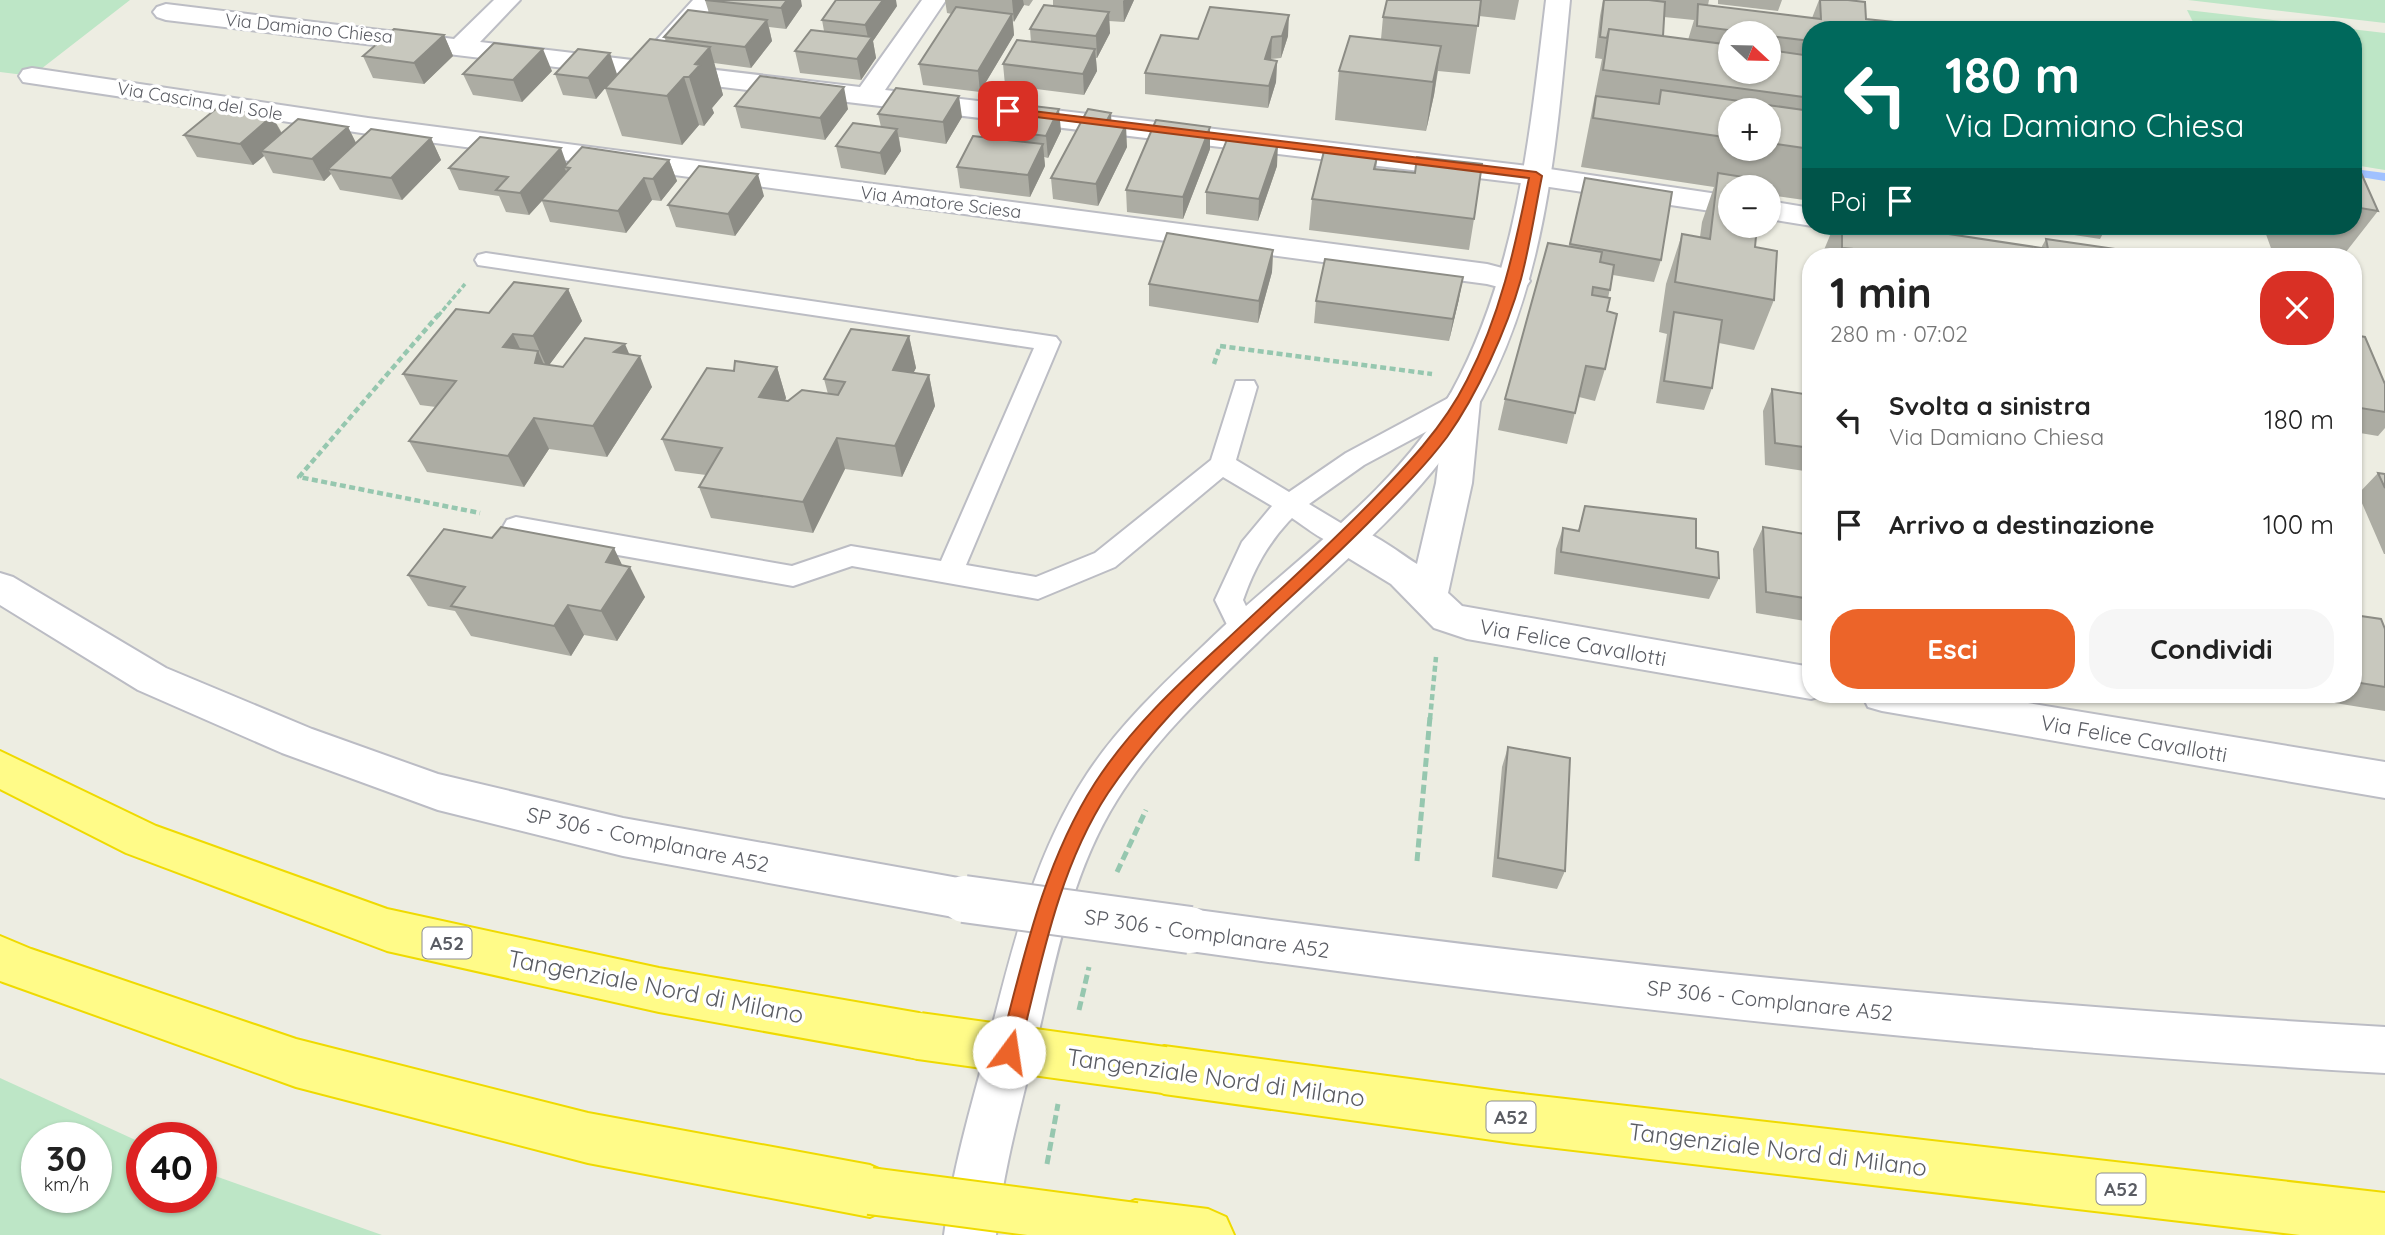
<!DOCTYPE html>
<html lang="it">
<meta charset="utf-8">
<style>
:root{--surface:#fff;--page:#f6f6f6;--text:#222;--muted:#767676;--accent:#ec6429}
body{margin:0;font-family:Quicksand,sans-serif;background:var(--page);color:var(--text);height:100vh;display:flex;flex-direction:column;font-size:26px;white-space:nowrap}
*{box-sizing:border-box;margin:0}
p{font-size:23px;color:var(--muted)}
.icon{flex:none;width:38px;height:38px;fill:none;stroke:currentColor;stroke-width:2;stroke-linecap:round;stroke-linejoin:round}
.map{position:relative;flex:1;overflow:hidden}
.side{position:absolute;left:1802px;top:248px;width:560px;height:455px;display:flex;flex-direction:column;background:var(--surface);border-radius:28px;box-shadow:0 2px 5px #0004}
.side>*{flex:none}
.top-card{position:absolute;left:1802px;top:21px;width:560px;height:214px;border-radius:28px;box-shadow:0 2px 5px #0004;background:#00695c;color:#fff;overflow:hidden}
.needle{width:46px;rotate:112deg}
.tools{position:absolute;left:1718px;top:21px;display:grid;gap:14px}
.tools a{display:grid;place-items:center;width:63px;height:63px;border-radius:50%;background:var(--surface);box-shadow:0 2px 5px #0004;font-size:35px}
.speed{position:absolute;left:21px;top:1122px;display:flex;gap:14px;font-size:35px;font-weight:700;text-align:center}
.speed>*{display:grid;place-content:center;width:91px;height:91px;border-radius:50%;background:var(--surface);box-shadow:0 2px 5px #0004;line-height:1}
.speed small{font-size:18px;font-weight:400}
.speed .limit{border:10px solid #d22;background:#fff;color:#111}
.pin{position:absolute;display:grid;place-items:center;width:60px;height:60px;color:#fff;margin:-30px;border-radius:14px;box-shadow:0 4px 10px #0006}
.me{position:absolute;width:77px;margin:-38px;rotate:14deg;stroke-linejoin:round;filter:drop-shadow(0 0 5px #0008)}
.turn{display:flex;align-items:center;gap:24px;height:147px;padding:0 28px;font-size:32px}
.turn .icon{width:91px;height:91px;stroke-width:2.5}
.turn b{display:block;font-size:49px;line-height:60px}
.then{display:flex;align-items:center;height:66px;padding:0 28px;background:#0003;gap:14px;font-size:26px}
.round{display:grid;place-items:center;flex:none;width:74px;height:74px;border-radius:28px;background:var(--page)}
.headline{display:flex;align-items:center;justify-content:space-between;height:119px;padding:0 28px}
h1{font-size:42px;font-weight:800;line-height:52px}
.primary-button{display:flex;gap:14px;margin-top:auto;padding:14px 28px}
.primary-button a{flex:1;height:80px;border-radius:28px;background:var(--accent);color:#fff;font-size:28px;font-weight:800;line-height:80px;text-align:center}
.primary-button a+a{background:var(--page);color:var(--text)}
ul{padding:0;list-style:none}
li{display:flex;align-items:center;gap:21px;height:105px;padding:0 28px}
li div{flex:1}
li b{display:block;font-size:26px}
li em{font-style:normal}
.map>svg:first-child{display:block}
.green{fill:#bde6c6;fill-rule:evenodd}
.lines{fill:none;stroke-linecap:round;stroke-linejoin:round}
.stream{fill:#a0c1ff;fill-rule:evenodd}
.service-casing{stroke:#bcbdc4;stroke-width:4}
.minor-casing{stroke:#bcbdc4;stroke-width:4}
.tertiary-casing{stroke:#bcbdc4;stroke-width:4}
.secondary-casing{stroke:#bbbcc4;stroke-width:4}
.motorway-casing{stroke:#efda00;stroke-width:4}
.path-far2{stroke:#96c7af;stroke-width:3.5;stroke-dasharray:5 2.5;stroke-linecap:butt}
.path-far1{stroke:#96c7af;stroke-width:4.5;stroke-dasharray:6 3.5;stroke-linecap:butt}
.path{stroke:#96c7af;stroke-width:5;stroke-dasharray:9 4.5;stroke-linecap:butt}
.service{fill:#fff;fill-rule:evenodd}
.minor{fill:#fff;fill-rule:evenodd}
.tertiary{fill:#fff;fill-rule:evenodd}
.secondary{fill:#fff;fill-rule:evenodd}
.motorway{fill:#fffb88;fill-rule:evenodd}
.secondary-bridge-casing{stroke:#bbbcc4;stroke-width:50;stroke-linecap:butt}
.motorway-bridge-casing{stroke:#efda00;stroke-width:50;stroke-linecap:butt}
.secondary-bridge{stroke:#fff;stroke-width:46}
.motorway-bridge{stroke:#fffb88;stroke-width:46}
.wall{fill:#acaca3;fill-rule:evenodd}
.shaded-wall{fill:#8c8c85}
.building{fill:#c8c8be;stroke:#8c8c85;stroke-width:2}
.route{fill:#ec6429;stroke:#99411b;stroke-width:2}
.labels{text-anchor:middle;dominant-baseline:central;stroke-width:7;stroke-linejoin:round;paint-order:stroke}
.far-street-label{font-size:18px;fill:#5a5c63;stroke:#fff}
.shield{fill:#fff;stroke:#8c8d92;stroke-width:2}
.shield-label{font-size:19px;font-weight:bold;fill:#5a5c63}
.street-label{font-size:21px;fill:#5a5c63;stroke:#fff}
.near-street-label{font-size:24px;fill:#5a5c63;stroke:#fff}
</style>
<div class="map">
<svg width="2385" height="1235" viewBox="0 0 2385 1235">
<rect width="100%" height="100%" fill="#edede2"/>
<!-- green -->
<path class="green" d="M0 0H130L32 76 0 72Z
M2188 0H2385V23Z
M2187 10 2385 33V170L2354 165V30H2197Z
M0 1078 142 1143V1197H201V1171L382 1235H0ZM37 1138H96V1197H37Z"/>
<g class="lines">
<!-- stream -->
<path class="stream" d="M2354 169 2385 173V181L2354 176Z"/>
<defs>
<path id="service" d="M486 253 1056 337 1060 342 966 565 1036 577 1095 553 1211 460 1236 381H1254L1257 387 1236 460 1289 492 1346 453 1454 395H1472L1475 401 1472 407 1364 465 1309 504 1354 531 1358 538 1354 545C1333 551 1309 529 1292 518L1289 521C1267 545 1254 569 1243 600L1258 631 1254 639 1244 642 1234 639 1215 600 1242 542 1272 506 1223 477 1115 567 1038 599 852 566 793 586 516 537 507 534 503 527 507 520 516 517 792 566 851 546 941 561 1034 348 478 265 475 260 478 255Z"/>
<path id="minor" d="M494 0H520L480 42 860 87 922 0H946L885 90 1536 167 1731 196V214L1536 185 166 20 157 17 153 12 157 7 166 4 454 39Z
M693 0H718L670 57H652L648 51 652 45Z
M32 68 368 118 1487 264 1525 274 1530 281 1525 288 1514 291 1487 284 368 134 23 82 19 76 23 70Z
M1769 201 1811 208 1812 226 1769 219Z
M1463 390 1475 393 1480 401 1472 483 1448 593 1462 606 1811 667V695H1824L1811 699 1467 639 1434 628 1391 584 1332 548 1327 538 1332 528C1361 520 1393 549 1417 564L1436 483 1446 401 1451 393Z
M1862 695H1979L2385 762V798L1882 711 1868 707Z"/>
<path id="tertiary" d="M1546 0H1570C1557 135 1548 276 1482 398 1430 496 1336 566 1258 642 1207 691 1154 740 1117 800 1070 875 1055 964 1035 1048 1020 1110 1003 1171 996 1235H944C952 1171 970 1110 987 1047 1011 953 1033 856 1087 774 1124 718 1175 673 1223 627 1298 557 1401 485 1451 393 1517 273 1530 134 1546 0Z"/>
<path id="secondary" d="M0 573 13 577 166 668 312 729 438 774 623 818 964 879 980 885 986 899 980 913 964 919 623 856 438 810 282 753 138 690 0 605Z
M1190 909C1587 963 1985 1004 2385 1027V1073C1985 1050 1587 1007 1190 951L1174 945 1167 930 1174 915Z"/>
<path id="motorway" d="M0 751 156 826 387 909 659 968 919 1013 936 1020 943 1036 936 1052 919 1059 659 1012 387 951 126 853 0 789Z
M0 936 31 949 296 1039 588 1113 870 1165 888 1173 896 1191 888 1209 870 1217 588 1163 296 1087 3 982 0 981Z
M1164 1046 1514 1093 2385 1193V1235H2300L1514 1143 1164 1094 1147 1087 1140 1070 1147 1053Z
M1135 1200 1208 1209 1226 1217 1234 1235H1113L1109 1226 1117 1208Z"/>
</defs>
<!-- service casing -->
<use href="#service" class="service-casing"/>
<!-- minor casing -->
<use href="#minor" class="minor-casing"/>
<!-- tertiary casing -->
<use href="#tertiary" class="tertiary-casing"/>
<!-- secondary casing -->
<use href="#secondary" class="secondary-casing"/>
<!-- motorway casing -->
<use href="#motorway" class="motorway-casing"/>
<!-- path-far2 -->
<path class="path-far2" d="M438 316 465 284"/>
<!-- path-far1 -->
<path class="path-far1" d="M439 314 299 477 480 513
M1214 364 1220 346 1432 374
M1430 719 1436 657"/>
<!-- path -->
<path class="path" d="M1417 861 1430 717
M1117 872 1146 810
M1079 1010 1089 967
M1047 1164 1058 1104"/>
<!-- service -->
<use href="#service" class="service"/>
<!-- minor -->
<use href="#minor" class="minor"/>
<!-- tertiary -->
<use href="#tertiary" class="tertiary"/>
<!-- secondary -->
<use href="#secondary" class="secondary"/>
<!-- motorway -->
<use href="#motorway" class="motorway"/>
<defs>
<path id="secondary-bridge" d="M964 899 1190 930"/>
<path id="motorway-bridge" d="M919 1036 1164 1070
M870 1191 1135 1226"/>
</defs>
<!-- secondary-bridge casing -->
<use href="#secondary-bridge" class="secondary-bridge-casing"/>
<!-- motorway-bridge casing -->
<use href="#motorway-bridge" class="motorway-bridge-casing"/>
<!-- secondary-bridge -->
<use href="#secondary-bridge" class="secondary-bridge"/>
<!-- motorway-bridge -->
<use href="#motorway-bridge" class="motorway-bridge"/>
</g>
<!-- wall -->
<path class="wall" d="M705 0 802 6 786 29 769 27 772 41 751 68 714 63 723 95 712 108 714 113 704 126 699 125 682 145 622 136 605 88 596 99 563 95 555 74H617L666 41 664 37 709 13Z
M945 0H1033L1029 6 1024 5 1013 22 1014 35 980 92 923 85 919 64 952 14 947 13Z
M1053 0H1134L1124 22 1109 21 1110 33 1097 58H1096L1097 71 1084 95 1005 85 1003 64 1031 42 1030 29 1053 6Z
M1387 0H1519L1515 20 1479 16 1470 74 1438 71 1434 95 1426 131 1335 120 1339 71 1381 39 1383 17Z
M1603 0H1709L1708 5 1812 18 1819 0H1848L1811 30V201L1769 195V187H1731L1755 247 1774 300 1754 350 1719 343 1712 388 1704 410 1656 403 1667 334 1659 332 1666 284 1682 234 1700 237 1702 222 1714 187 1581 167 1602 59 1595 58 1600 16ZM1664 17 1694 20 1688 40 1663 36ZM1731 33H1769V72H1731ZM1731 110H1769V149H1731Z
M1718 0H1782L1778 11 1718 4Z
M897 6 873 41 876 58 861 80 800 73 795 51 824 31 822 20Z
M444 35 453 56 424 84 373 78 363 56Z
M1288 36 1281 58 1271 59V60L1277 61 1276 82 1268 108 1145 94V73L1198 39Z
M552 71 522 102 473 95 463 74Z
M735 106 848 109 825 140 741 128Z
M1111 113V123L1127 147 1098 206 1053 199 1051 178Z
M878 114 962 117 946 144 899 137 901 151 885 175 841 168 836 146 881 127Z
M272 116 282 133 348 127 356 143 431 138 441 160 402 200 340 190 331 174 324 181 273 173 264 156 253 165 197 157 184 135Z
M984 128 1061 131 1048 158 1044 157 1045 166 1030 197 960 188 957 167 985 137Z
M1210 149 1183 219 1127 212 1126 190Z
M1378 153 1376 169 1415 173 1474 219 1469 250 1309 230 1312 199Z
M2354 157 2378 211 2342 257H2319L2272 251 2263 226H2354Z
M669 160 677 181 661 201 652 200 626 233 550 222 542 201 529 215 506 212 499 196 459 190 449 168Z
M1277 166 1258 221 1206 214V192Z
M1585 178 1661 260 1654 282 1613 275 1608 298 1605 369 1595 401 1579 397 1567 444 1498 430 1505 399 1569 246Z
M764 196 735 236 676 227 668 205Z
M1834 226H1896L2041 248 2046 239 2170 257H1821Z
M2015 226H2107L2100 239Z
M1273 250 1272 272 1258 323 1149 306V284Z
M568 289 582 321 549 365 563 367 629 354 652 387 607 457 549 449 524 487 427 472 409 441 436 407 420 405 403 374 489 313Z
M1459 299 1449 341 1314 323 1316 301Z
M2354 335 2385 384V428L2378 436 2354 432Z
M909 336 916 368 913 373 929 375 935 406 902 477 845 469 813 533 711 518 699 487 706 475 675 471 662 439 734 371 777 367 786 398 785 401H788L828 394 824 379Z
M1772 389 1811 395V472L1765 465 1763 411Z
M2378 473 2385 474V554H2384L2358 494Z
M1585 506 1696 548 1719 578 1709 599 1554 574 1556 549 1563 528 1578 531Z
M2354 513 2359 527 2354 533Z
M1763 527 1811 535V622L1756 613 1753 549Z
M622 565 645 597 617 641 584 635 571 656 471 636 455 611 428 606 408 575Z
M2354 615 2385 687V711L2284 695H2354Z
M1508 747 1565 871 1557 889 1492 877 1502 767Z"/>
<!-- shaded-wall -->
<path class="shaded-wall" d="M787 0H801L802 6 786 29 781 8Z
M883 0H896L897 6 873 41 876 58 861 80 857 59 869 42 865 25Z
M1012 0H1023L1024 5 1014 22Z
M1124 0H1134L1124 22 1123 1Z
M1109 12 1110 33 1097 58 1096 36Z
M1012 14 1014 35 980 92 978 71Z
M1289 15 1288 36 1281 58 1282 36Z
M767 20 772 41 751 68 745 47Z
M444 35 453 56 424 84 414 63Z
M1272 37 1271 59 1264 81 1265 59Z
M1441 46 1434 95 1426 131 1433 82Z
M710 47 723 95 712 108 714 113 704 126 689 77 695 64Z
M543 49 552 71 522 102 513 80Z
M1095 49 1097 71 1084 95 1083 74Z
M610 53 617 74 596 99 588 78Z
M1277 61 1276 82 1268 108 1269 86Z
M684 77 699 125 682 145 667 96Z
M844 87 848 109 825 140 820 118Z
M959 96 962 117 946 144 943 122Z
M1059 109 1061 131 1048 158 1046 136Z
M1111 113 1112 134 1106 122Z
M272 116 284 138 261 151 264 156 253 165 240 144Z
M1126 125 1127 147 1098 206 1096 184Z
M348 127 359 149 328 169 331 174 324 181 312 159Z
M1210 127V149L1183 219V197Z
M897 129 901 151 885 175 880 153Z
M431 138 441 160 402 200 391 178Z
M1043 144 1045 166 1030 197 1028 175Z
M1278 144 1277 166 1258 221 1259 199Z
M561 148 568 168 564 167 567 173 529 215 520 193Z
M669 160 677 181 661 201 653 179Z
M758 174 764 196 735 236 728 214Z
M644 178 652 200 626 233 618 211Z
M1273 250 1272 272 1258 323 1259 301Z
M1463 277 1459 299 1449 341 1453 319Z
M568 289 582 321 547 368 533 336Z
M513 334 528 365 503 347Z
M909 336 916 368 899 401 893 370Z
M625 344 634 365 640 356 652 387 607 457 593 426 614 352Z
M538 351 552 383 535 363Z
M777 367 786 398 769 428 759 397Z
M929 375 935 406 902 477 895 446Z
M534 418 549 449 524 487 508 456Z
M837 438 845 469 813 533 803 502Z
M614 548 626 573 630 567 645 597 617 641 601 611 606 562Z
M568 605 584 635 571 656 554 626Z"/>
<!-- building -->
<path class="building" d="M705 0H787L781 8Z
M836 0H883L865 25 822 20Z
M1387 0H1481L1478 26 1383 17Z
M1604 0H1649L1665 2 1663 36 1609 29 1607 38 1600 37Z
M1820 0H1848L1865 2 1866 19 1922 25 1923 30H1811V41L1769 36V33H1751L1697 26 1698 4 1821 19Z
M1044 5 1109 12 1096 36 1030 29Z
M956 7 1012 14 978 71 919 64Z
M1210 7 1289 15 1282 36 1272 37 1265 59 1277 61 1269 86 1145 73 1161 35 1198 39Z
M688 10 767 20 745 47 664 37Z
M394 29 444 35 414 63 363 56Z
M1609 29 1731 45V72H1769V50L1811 56V98L1603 70Z
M811 30 872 37 857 59 795 51Z
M1350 36 1441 46 1433 82 1339 71Z
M650 39 710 47 695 64 700 65 689 77H684L667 96 605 88Z
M1017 40 1095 49 1083 74 1003 64Z
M494 43 543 49 513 80 463 74Z
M578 49 610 53 588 78 555 74Z
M760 76 844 87 820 118 735 106Z
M896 88 959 96 943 122 878 114Z
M1661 90 1811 111V149L1769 143V110H1731V138L1593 118 1596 96 1659 104Z
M998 102 1059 109 1046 136 984 128Z
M217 108 272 116 240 144 184 135Z
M1088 109 1111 113 1106 122 1126 125 1096 184 1051 178Z
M298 119 348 127 312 159 261 151Z
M1156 120 1210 127 1183 197 1126 190Z
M853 123 897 129 880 153 836 146Z
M371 129 431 138 391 178 328 169Z
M973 136 1043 144 1028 175 957 167Z
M480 137 561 148 520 193 496 190 508 177 449 168Z
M1228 137 1278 144 1259 199 1206 192Z
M582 147 669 160 653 179 644 178 618 211 541 200 570 168 564 167Z
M1325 147 1378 153 1374 169 1415 173 1417 157 1482 164 1474 219 1312 199Z
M2354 157 2378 211 2354 207Z
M699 166 758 174 728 214 668 205Z
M1718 173 1762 180 1761 187H1731V226H1757L1755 247 1777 251 1774 300 1675 282 1682 234 1710 239Z
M1585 178 1672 192 1661 260 1570 244Z
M1842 226H1896L2048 249 2046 239 2170 257H1853V249L1842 248Z
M1167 233 1273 250 1259 301 1149 284Z
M1548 243 1602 252 1600 262 1614 265 1610 290 1593 287 1592 295 1610 298 1607 311 1617 314 1605 369 1586 366 1575 413 1505 399Z
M1325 259 1463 277 1453 319 1316 301Z
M514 282 568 289 533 336 513 334 503 347 538 351 535 363 563 367 585 338 625 344 614 352 640 356 593 426 534 418 508 456 409 441 456 381 403 374 456 309 489 313Z
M1674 312 1722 320 1712 388 1664 381Z
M851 329 909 336 893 370 929 375 895 446 837 438 803 502 699 487 722 448 662 439 707 368 734 371 735 361 777 367 759 397 788 401 802 390 838 395 845 382 824 379Z
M2354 335 2365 337 2385 384V412L2354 407Z
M1772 389 1811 395V448L1775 443Z
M2378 473 2385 474V488Z
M1585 506 1696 519V548L1718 552 1719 578 1561 552 1563 528 1579 531Z
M2354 513 2359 527 2354 526Z
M501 527 614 548 606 562 630 567 601 611 568 605 554 626 451 606 465 587 408 575 444 529 492 538Z
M1763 527 1811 535V599L1766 592Z
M2354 615 2381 619 2385 629V687L2354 682Z
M1508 747 1570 758 1565 871 1498 858Z"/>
<!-- route -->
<path class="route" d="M1008 108 1536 172 1542 176C1535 210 1530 245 1521 279 1507 329 1477 395 1447 437 1426 465 1401 490 1376 515 1287 607 1180 686 1108 793 1058 869 1041 964 1019 1052L1016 1058 1009 1061 1002 1058 999 1052C1023 960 1043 864 1095 783 1130 729 1176 686 1223 643 1272 597 1322 552 1369 504 1406 466 1443 428 1467 380 1500 316 1515 248 1529 178L1004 113 1002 111Z"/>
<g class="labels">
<!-- far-street labels -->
<g class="far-street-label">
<text transform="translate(309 28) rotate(6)">Via Damiano Chiesa</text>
<text transform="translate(200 101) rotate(9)">Via Cascina del Sole</text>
<text transform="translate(941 202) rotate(7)">Via Amatore Sciesa</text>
</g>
<!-- shield labels -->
<g class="shield">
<rect x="422.5" y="927.5" width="49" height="31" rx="5"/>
<rect x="1486.5" y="1101.5" width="49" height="31" rx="5"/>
<rect x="2096.5" y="1173.5" width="49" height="31" rx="5"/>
</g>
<g class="shield-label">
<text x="447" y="943">A52</text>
<text x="1511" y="1117">A52</text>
<text x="2121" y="1189">A52</text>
</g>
<!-- street labels -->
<g class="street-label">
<text transform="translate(1573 642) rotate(10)">Via Felice Cavallotti</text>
<text transform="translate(2134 738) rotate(10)">Via Felice Cavallotti</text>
<text transform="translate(648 839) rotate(12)">SP 306 - Complanare A52</text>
<text transform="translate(1207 933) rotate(8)">SP 306 - Complanare A52</text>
<text transform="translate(1770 1000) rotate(6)">SP 306 - Complanare A52</text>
</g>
<!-- near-street labels -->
<g class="near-street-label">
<text transform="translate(656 986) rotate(11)">Tangenziale Nord di Milano</text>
<text transform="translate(1216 1077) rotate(8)">Tangenziale Nord di Milano</text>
<text transform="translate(1778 1149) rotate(7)">Tangenziale Nord di Milano</text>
</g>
</g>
</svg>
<div class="tools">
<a><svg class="needle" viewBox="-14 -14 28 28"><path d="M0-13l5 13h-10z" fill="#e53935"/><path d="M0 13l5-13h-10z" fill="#767676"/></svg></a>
<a>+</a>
<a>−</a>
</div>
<div class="speed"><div>30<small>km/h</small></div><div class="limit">40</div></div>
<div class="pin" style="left:1008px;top:111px;background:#d93025"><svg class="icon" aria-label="arrive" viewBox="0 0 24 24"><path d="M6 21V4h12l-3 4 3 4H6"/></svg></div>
<svg class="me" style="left:1009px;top:1052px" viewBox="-20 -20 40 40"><circle r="19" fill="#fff"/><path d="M0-13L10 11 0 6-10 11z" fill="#ec6429"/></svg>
<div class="top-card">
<div class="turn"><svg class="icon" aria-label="left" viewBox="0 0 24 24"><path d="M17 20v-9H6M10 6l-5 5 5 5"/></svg><div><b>180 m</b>Via Damiano Chiesa</div></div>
<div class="then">Poi<svg class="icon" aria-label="arrive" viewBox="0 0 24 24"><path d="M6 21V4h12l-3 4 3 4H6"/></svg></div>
</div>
<section class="side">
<div class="headline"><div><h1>1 min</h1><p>280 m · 07:02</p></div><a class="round" style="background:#d93025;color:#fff"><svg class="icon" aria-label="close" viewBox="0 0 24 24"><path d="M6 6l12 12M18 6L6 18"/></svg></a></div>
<ul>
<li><svg class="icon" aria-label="left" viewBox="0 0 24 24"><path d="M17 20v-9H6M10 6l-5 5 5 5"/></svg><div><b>Svolta a sinistra</b><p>Via Damiano Chiesa</p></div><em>180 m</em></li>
<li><svg class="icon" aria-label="arrive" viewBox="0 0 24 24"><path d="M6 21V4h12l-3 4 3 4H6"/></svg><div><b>Arrivo a destinazione</b></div><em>100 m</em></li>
</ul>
<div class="primary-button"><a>Esci</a><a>Condividi</a></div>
</section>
</div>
